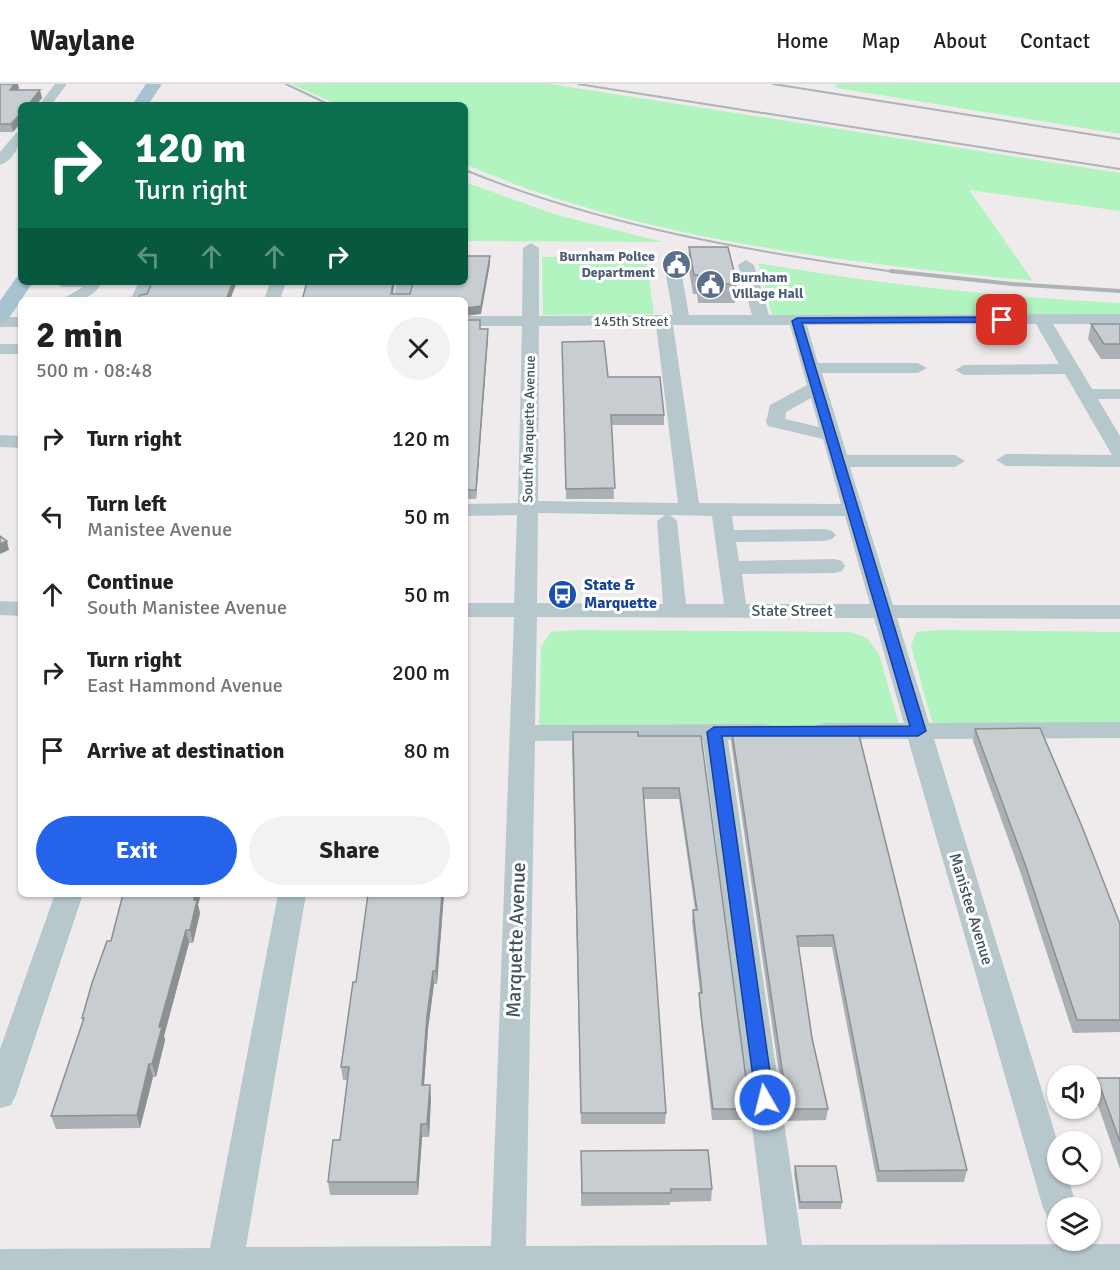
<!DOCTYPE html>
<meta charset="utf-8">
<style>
:root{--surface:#fff;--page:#f2f2f2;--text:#222;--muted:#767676;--line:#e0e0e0;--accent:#2563eb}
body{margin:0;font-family:Signika,sans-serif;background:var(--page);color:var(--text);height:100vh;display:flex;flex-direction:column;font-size:22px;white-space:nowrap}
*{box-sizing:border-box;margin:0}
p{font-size:20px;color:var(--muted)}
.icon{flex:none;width:33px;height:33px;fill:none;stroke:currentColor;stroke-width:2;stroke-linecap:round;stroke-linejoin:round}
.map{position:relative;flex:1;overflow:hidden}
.details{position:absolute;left:18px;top:213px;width:450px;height:600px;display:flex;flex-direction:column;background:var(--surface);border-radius:9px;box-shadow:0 2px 4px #0004}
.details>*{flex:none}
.top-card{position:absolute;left:18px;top:18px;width:450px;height:183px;border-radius:9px;box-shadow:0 2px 4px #0004;background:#0b6e4f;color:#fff;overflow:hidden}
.fabs{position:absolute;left:1047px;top:981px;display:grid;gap:12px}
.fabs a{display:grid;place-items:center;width:54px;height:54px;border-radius:50%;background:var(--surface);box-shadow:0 2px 4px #0004;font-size:30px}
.pin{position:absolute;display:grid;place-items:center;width:51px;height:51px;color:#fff;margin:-26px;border-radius:12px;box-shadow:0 3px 9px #0006}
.me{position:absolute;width:66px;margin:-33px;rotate:352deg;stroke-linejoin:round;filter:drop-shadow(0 0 4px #0008)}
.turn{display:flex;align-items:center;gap:21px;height:126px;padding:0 18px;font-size:27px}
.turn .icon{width:78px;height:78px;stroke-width:2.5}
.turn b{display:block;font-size:42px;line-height:51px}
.lanes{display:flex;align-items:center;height:57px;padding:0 18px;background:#0003;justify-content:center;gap:30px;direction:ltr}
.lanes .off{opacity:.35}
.round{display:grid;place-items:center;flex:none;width:63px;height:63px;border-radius:32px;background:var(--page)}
.headline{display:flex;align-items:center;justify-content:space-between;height:102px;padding:0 18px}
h1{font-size:36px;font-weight:700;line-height:45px}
.button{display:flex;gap:12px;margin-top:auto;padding:12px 18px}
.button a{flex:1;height:69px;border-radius:36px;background:var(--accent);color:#fff;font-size:24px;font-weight:700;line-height:69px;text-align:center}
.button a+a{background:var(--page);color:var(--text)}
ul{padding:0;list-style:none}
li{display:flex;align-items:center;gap:18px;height:78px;padding:0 18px}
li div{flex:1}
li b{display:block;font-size:22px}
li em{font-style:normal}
header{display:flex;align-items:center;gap:36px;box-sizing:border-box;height:84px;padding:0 30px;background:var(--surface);border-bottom:2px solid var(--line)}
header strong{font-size:28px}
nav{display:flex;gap:33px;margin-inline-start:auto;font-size:21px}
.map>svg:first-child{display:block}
.green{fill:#b2f4bf}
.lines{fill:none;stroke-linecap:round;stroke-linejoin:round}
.minor{fill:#b7c8cd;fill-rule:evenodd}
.major{fill:#a7c3cf;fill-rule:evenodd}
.rail-far1{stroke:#adb3b7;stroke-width:2}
.rail{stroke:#adb3b7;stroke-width:4}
.wall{fill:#abb0b4}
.shaded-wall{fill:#8b9092}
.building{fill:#c7cdd1;stroke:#8b9092;stroke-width:1.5}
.route{fill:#2563eb;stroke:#184099;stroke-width:1.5}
.labels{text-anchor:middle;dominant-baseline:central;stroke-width:6;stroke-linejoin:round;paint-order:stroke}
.far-service-label{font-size:14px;font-weight:bold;fill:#4e5e75;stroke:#fff;text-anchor:end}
.far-street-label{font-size:14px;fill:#42545b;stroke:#fff}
.transit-label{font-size:16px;font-weight:bold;fill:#164399;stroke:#fff;text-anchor:start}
.street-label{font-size:16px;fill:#42545b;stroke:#fff}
.near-street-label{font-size:20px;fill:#42545b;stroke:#fff}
</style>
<header>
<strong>Waylane</strong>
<nav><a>Home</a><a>Map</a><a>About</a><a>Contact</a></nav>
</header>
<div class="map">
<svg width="1120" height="1186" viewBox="0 0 1120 1186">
<rect width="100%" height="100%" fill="#efebec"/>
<!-- green -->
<path class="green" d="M291 0H550L1120 89V127L969 106 1033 197C845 178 639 156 465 80V21H339Z
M835 0H1120V50L837 4Z
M465 98 557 131 663 158 465 157Z
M646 172 654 230 543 231 542 173Z
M758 179C878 200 999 213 1120 219V230L772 231Z
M577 546 851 548 867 554 879 570 900 644H539L541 562 551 548Z
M941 546 1120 548V645H934L911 562 916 548Z"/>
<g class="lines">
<!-- minor -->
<path class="minor" d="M55 0H67L51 21H39Z
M21 48C21 61 13 77 0 81V68L16 49Z
M531 159 539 164V232L673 231 666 192 674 187 682 192 689 231H752L738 181 746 176 754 181 769 231 1120 230V240H1053L1092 305H1120V315H1098L1120 352V383L1006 382 996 376 1006 370 1112 371 1065 290 964 291 955 286 964 281 1059 280 1036 240 807 241 818 279H918L927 284 918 289H822L847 371H955L965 377 955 383H850L893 521H1120V535L897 534 929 639 1120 638V654L934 655 1058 1059V1090H1067L1077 1124H1058V1139L1048 1135 1043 1124 908 655H825L816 653 812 647 816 641 825 639H904L874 534 537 533 535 641 764 640 773 642 777 648 773 654 728 656 802 1161 1120 1160V1186H0V1165L210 1164 278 810H306L246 1163 491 1162 514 533H465V519H514L517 431 465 432V420L518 419 522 242H465V232H522L523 164ZM656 241 678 419 538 417 539 242ZM673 241H790L807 301 770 321 766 338 768 342 823 355 841 420 699 419ZM811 314 819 343 785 335 786 328ZM538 429 665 431 657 437 663 520 537 519ZM670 431 712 432 724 520H686L677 437ZM732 432H845L870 520H746L742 490 834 489 842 487 845 482 842 477 834 475 739 477 736 458 825 457 832 455 836 451 832 447 825 445 734 446ZM703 656 767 1161 526 1162 535 657Z
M54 198H101L102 199C91 216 80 216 61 216L83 203H62Z
M139 198H155L146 216H130Z
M270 198H286L280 216H264Z
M397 198H413L409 216H393Z
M0 233H21V243H0Z
M0 260H21V270H0Z
M0 351 21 352V364L0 363Z
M0 517 21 518V532L0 531Z
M55 810H83L16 1011 11 1021 0 1024V965Z"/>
<!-- major -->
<path class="major" d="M146 0H162L148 21H132Z
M21 192V198H33L7 237 0 239V217L16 194Z"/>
<!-- rail-far1 -->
<path class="rail-far1" d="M286 0 330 21
M578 0 1120 85
M773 0 1120 55
M465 86C604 143 754 168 902 189"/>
<!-- rail -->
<path class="rail" d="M891 187 1012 200 1120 207"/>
</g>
<!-- wall -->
<path class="wall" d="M0 0 19 4 17 6 42 14 36 21H21L13 48H0Z
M689 163 737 200 735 219H698L697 210H693L688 181Z
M465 236 480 245H488V253L476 415H465Z
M1091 240H1120V275H1101L1088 255Z
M562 258 608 293 664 331V341H611L614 415H566Z
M975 645 1120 840V948L1073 949 1022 793 973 657Z
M732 648 967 1086 964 1098H877L832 863H799L812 954 828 1025 826 1036 786 1037 731 658Z
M638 652H701L750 1025 749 1036H712L699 920 700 909 692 837 693 826H695L679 715H643L666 1029 665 1040H581L572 659Z
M123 810H201L198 821 200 829 193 859H189L164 952 165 956 156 993H153L140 1044 56 1045 51 1032 83 937 82 934 111 857Z
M444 810 437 900H434L428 945 424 1001 431 1014 429 1053H422L418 1111H330L328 1098 340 1056 347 996H343L341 983 356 898Z
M1097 994H1120V1085L1093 1007Z
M581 1067 712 1105 711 1117 670 1118V1121L581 1122Z
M795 1082 842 1118 841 1125H799L794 1089Z"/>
<!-- shaded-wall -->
<path class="shaded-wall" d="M14 0H18L19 4 11 14 10 6Z
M40 6 42 14 36 21H28Z
M21 29V39L13 48 11 40Z
M490 172V180L481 230 465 232V224Z
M233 198H237L230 216H226Z
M393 198H395L392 216 391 210Z
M488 245V253L476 415V406Z
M7 457 9 466 0 470V460Z
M195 810H201L198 821 200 829 193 859 190 846Z
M442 810H444L437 900 436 887Z
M186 846 189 859 164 952 165 956 156 993 152 980 159 943Z
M433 887 434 900 428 945 423 1014 422 1001 427 932Z
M149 980 153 993 140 1044 137 1031Z
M430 1001 431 1014 429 1053 427 1040Z
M421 1040 422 1053 418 1111 417 1098Z"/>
<!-- building -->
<path class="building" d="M0 0H14L10 6H40L28 21H21V29L11 40H0Z
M689 163H728L737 200H700L698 191H694Z
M465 172H490L481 222 465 224V216H302L307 198H393L391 210H410L413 198H465Z
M152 198H233L226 216H138L140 211 147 210Z
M465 236H480V245H488L476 406H465Z
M1091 240H1120V260H1104Z
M604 257 608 293H660L664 331H611L615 404 566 405 562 258Z
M0 452 7 457 0 460Z
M1040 644 1083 745 1120 840V936H1077L1025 780 975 645Z
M858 647 967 1086 879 1087 833 851 797 852 812 954 828 1025H788L732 648Z
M573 648H638V652H701L750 1025H713L702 939 699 909H702L693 826H697L679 704H643L666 1029H581Z
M123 810H195L194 816H197L190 846H186L159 943H162L152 980H149L137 1031 51 1032 84 934H82L92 899 107 857H111Z
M368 810H442L436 887H433L427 932 422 1001H430L427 1040H421L417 1098H328L333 1056H340L349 983H341L353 898H356Z
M1097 994H1120V1058Z
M708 1066 712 1105H671V1109H582L581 1067Z
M795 1082H836L842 1118H800Z"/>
<!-- route -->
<path class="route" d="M1002 233 1005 234V238L802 239 926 647 918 652H722L774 1016 772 1021 765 1024 758 1021 756 1016 707 648 714 643 910 642 792 237 797 234Z"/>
<!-- icons -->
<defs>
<symbol id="civic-disc" viewBox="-11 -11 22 22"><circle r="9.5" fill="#5c6f8a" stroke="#fff"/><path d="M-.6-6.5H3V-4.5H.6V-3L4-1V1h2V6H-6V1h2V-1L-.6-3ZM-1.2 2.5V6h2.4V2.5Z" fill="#fff"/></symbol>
<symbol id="bus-disc" viewBox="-11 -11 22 22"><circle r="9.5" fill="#1a4fb4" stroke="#fff"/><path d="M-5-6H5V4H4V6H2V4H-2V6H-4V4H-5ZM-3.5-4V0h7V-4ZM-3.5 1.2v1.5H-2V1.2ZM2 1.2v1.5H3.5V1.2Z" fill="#fff"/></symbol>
</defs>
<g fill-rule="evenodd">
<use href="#civic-disc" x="660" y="164" width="33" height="33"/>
<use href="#civic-disc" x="694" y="184" width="33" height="33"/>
<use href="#bus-disc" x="546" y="494" width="33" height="33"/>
</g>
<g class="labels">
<!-- far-service labels -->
<g class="far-service-label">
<text x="655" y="172">Burnham Police<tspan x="655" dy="16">Department</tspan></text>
<text x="732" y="193" text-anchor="start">Burnham<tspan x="732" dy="16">Village Hall</tspan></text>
</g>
<!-- far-street labels -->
<g class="far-street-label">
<text x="631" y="237">145th Street</text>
<text transform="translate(529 345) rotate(-89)">South Marquette Avenue</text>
</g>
<!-- transit labels -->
<g class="transit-label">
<text x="584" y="501">State &amp;<tspan x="584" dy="18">Marquette</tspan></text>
</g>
<!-- street labels -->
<g class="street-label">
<text x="792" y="527">State Street</text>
<text transform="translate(971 825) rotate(73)">Manistee Avenue</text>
</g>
<!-- near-street labels -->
<g class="near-street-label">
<text transform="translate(516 856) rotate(-88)">Marquette Avenue</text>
</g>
</g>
</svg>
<div class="fabs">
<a><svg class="icon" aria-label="sound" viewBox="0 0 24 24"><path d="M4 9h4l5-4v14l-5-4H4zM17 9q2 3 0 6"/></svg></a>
<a><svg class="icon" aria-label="search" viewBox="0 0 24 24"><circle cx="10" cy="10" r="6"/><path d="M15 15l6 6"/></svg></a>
<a><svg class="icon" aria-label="layers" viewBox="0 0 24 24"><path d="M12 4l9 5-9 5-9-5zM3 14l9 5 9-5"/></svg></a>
</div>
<div class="pin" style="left:1002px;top:236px;background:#d93025"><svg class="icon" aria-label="arrive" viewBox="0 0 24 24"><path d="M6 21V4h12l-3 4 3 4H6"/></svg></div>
<svg class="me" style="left:765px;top:1016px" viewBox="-20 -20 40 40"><circle r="17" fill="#2563eb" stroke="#fff" stroke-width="3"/><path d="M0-11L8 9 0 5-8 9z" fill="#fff"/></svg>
<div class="top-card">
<div class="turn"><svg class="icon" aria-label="right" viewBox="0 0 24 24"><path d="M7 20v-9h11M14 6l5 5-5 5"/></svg><div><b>120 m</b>Turn right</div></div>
<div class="lanes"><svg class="icon off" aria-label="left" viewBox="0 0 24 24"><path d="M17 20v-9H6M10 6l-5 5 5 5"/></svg><svg class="icon off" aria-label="ahead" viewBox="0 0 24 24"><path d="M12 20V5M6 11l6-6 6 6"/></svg><svg class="icon off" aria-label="ahead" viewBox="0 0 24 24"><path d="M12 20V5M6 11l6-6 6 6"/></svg><svg class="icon" aria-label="right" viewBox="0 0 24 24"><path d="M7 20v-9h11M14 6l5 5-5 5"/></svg></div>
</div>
<section class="details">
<div class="headline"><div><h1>2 min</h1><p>500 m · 08:48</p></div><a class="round"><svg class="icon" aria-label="close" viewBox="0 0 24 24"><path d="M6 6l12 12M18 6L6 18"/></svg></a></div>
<ul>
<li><svg class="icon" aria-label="right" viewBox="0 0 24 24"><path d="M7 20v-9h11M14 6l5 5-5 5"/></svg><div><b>Turn right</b></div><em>120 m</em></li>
<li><svg class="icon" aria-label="left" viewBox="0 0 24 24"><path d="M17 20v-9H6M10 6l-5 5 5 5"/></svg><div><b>Turn left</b><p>Manistee Avenue</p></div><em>50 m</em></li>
<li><svg class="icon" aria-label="ahead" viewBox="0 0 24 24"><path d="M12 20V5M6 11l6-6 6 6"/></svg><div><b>Continue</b><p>South Manistee Avenue</p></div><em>50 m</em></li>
<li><svg class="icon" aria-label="right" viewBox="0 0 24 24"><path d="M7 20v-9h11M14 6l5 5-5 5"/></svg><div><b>Turn right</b><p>East Hammond Avenue</p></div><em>200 m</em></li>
<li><svg class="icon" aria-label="arrive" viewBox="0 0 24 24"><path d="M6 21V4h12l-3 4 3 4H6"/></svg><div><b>Arrive at destination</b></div><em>80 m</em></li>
</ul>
<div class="button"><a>Exit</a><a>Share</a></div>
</section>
</div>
